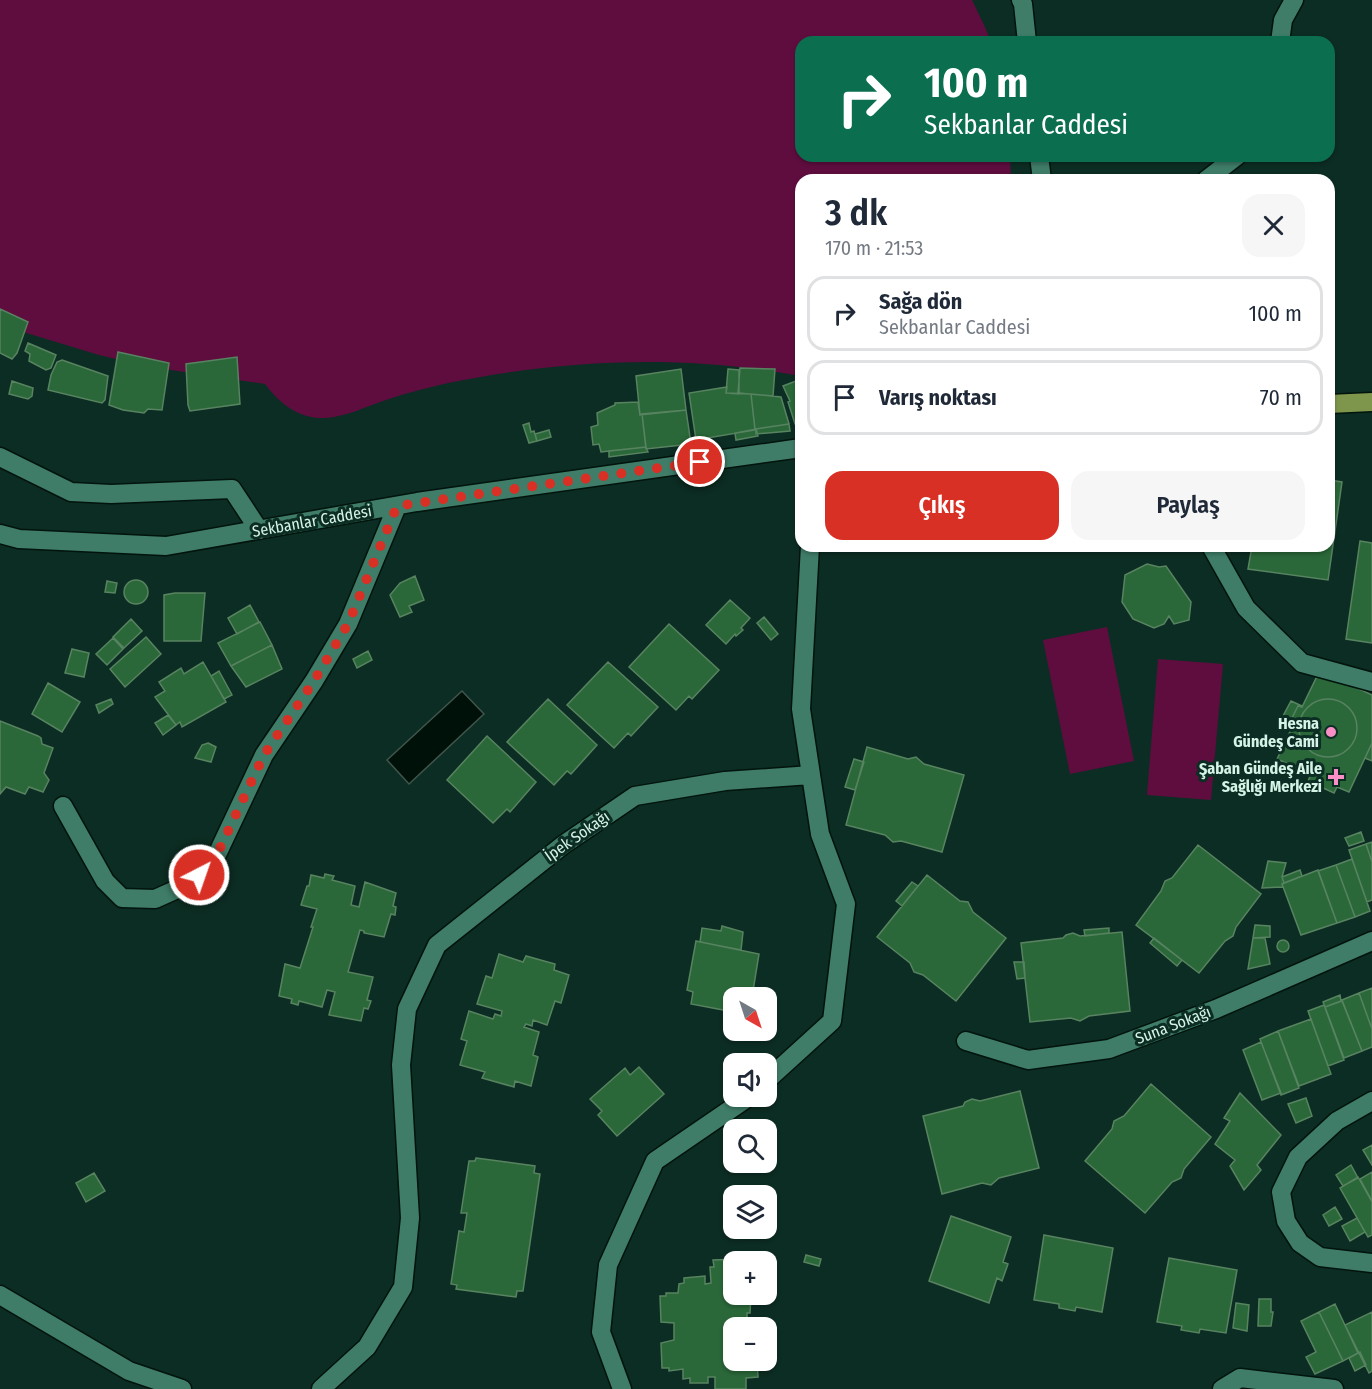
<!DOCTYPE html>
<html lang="tr">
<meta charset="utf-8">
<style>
:root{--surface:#fff;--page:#f6f6f7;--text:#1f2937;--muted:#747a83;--line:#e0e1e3;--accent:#d93025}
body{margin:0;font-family:"Fira Sans Condensed",sans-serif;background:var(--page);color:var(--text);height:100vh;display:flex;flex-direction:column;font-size:22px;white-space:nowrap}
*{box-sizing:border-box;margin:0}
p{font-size:20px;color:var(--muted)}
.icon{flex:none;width:33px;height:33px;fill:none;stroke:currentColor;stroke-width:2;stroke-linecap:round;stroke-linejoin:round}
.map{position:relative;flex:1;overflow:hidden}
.sheet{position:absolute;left:795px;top:174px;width:540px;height:378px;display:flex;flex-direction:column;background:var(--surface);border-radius:18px;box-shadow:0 2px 4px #0004}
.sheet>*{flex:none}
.guide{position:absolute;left:795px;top:36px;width:540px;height:126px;border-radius:18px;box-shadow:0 2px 4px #0004;background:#0b6e4f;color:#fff;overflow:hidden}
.needle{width:39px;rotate:141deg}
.tools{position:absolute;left:723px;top:987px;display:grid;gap:12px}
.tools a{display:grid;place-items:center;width:54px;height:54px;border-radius:12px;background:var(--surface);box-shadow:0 2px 4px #0004;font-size:30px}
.pin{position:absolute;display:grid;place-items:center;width:51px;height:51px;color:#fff;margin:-26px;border:3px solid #fff;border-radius:50%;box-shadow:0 2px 6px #0007}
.me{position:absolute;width:66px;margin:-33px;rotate:41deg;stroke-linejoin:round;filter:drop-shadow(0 0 4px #0008)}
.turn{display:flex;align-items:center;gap:21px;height:126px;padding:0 30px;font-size:27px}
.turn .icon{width:78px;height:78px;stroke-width:2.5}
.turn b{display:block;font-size:42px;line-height:51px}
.round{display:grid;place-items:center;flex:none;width:63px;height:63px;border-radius:18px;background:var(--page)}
.headline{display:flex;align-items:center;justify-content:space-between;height:102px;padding:0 30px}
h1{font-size:36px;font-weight:600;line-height:45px}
.action{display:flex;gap:12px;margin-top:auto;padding:12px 30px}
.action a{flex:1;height:69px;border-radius:18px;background:var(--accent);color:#fff;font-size:24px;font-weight:600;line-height:69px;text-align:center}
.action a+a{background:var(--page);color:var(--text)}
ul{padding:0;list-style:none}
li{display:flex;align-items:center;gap:18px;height:75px;margin:0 12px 9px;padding:0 18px;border:3px solid var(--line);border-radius:18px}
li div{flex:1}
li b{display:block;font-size:22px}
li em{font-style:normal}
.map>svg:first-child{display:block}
.green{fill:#5f0d3f}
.water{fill:#00110a;stroke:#40554c;stroke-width:1.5}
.building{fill:#2a6839;stroke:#588360;stroke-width:1.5}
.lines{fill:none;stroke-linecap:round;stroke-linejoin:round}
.minor-casing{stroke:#02140d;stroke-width:21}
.major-casing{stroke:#02140d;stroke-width:21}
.minor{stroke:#3f7d68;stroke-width:18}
.major{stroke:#7e964c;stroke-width:18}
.route{stroke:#d93025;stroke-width:10;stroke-dasharray:0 18}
.poi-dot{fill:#fa8fc6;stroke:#0c2d23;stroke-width:2}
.labels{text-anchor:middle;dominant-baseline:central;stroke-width:6;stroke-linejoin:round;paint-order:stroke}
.street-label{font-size:16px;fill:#d5f4e7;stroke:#0c2d23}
.poi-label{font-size:16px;font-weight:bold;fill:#d5f4e7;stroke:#0c2d23;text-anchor:end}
</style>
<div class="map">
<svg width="1372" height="1389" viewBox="0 0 1372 1389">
<rect width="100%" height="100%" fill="#0c2d23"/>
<!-- green -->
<path class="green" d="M0 0H972L984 25 991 42H801V156H1010L1011 180H801V376C681 354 567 359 448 383 427 388 406 393 386 400 367 406 346 417 325 418 299 419 280 404 265 384L151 367 99 355 0 325Z
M1107 627 1134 761 1070 774 1043 640Z
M1158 659 1223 664 1211 800 1147 795Z"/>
<!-- water -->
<path class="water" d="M462 691 484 714 409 784 387 760Z"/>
<!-- building -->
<path class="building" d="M0 309 28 322 17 353 12 359 0 353Z
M28 343 56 355 51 368 46 370 29 361 30 354 25 351Z
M118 352 169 363 162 410 148 409 144 413 123 410 109 405Z
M237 357 240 404 190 411 188 405 186 364Z
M62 360 108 376 105 400 102 403 48 390 51 375 57 362Z
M740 368 775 369 773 396 738 393Z
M681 369 686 410 640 415 636 376Z
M728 369 739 370V394L726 393Z
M801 379V423L795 424 788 402 790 401 783 386Z
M12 381 33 388 32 396 28 399 9 394Z
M727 387 726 393 751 394 755 430 696 440 689 393Z
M751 394 781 397 789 424 755 429Z
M638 402 640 415 642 414 646 447 601 452 599 444 593 445 591 427 598 425 597 413 615 405V403Z
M686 410 691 444 646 449 642 414Z
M529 423 531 432 534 431 537 441 529 443 523 425Z
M789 424 790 431 756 434V429Z
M756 429 758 436 736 440 735 433Z
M549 430 551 437 537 441 535 434Z
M646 447 648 452 609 457V451Z
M1329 480 1342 482 1328 580 1248 569 1252 546H1329Z
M1360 541 1372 543V643L1346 639Z
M1147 564 1159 567 1166 566 1191 602 1189 620 1174 624 1169 616 1164 624 1154 628 1133 619 1122 602 1125 575Z
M415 576 424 600 409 606 412 612 400 617 390 595 400 583Z
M124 592a12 12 0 1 1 24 0a12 12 0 1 1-24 0Z
M107 581 117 583 115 593 105 592Z
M175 593H205L201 641H164V595Z
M730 600 750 618 741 628 743 630 736 636 735 634 726 644 706 625Z
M250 605 259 622 237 634 228 618Z
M764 617 778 634 771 640 757 623Z
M131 619 142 631 124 648 113 637Z
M260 622 272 645 231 666 218 643Z
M669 624 719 670 692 699 689 696 676 710 629 667Z
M146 637 161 654 125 687 110 669Z
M113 638 123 649 107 665 96 654Z
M272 645 282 669 246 687 231 666Z
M72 649 89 653 84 677 65 673Z
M368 651 372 660 357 668 353 659Z
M203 662 226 702 182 727 180 722 176 725 155 697 165 691 159 682 181 668 184 674Z
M608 662 658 707 631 736 628 733 614 748 567 705Z
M1320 670 1372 695V743L1349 792 1337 787 1334 793 1308 781 1311 774 1277 759 1295 721 1291 720 1298 706 1302 707Z
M219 671 232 695 224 699 211 676Z
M48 683 80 702 62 732 32 714Z
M1299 728a29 29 0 1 1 58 0a29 29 0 1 1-58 0Z
M111 699 113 704 99 713 96 705Z
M548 699 597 745 571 774 567 771 554 785 507 742Z
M1291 701 1302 706H1298L1291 720 1294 722 1283 716Z
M168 715 176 725 163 735 155 723Z
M0 721 38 736 41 738 42 744 53 748 44 773 49 780 43 792 29 787 25 794 6 787 0 794Z
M487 736 536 782 510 812 507 809 493 823 447 780Z
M208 743 216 747 211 762 195 758 202 745Z
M1372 743V761L1365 758Z
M867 747 908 759 916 757 924 764 964 775 942 852 901 841 893 842 885 835 846 825Z
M854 759 864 762 855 790 845 787Z
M1361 832 1364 841 1349 846 1345 838Z
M1372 842V862L1366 844Z
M1366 844 1372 862V900L1367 902 1349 850Z
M1198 845 1261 894 1236 927 1233 936 1225 941 1199 973 1136 925 1161 891 1165 881 1172 878Z
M1352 859 1370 911 1355 917 1336 865Z
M1268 861 1286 863 1282 877 1284 883 1282 884 1283 887 1262 888Z
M1336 865 1355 917 1337 923 1318 871Z
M1300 870 1302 876 1284 883 1282 877Z
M1318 870 1337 923 1301 935 1282 884Z
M325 874 334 876 332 880 355 886 351 905 359 907 365 882 396 893 393 906 396 907 395 915 391 914 384 937 364 933V931L360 930 348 972 373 977 367 1000 371 1001 368 1009 364 1008 361 1021 329 1015 335 992 327 990 322 1007 299 1001 298 1005 291 1003 292 999 279 996 285 964 300 968 313 927H311L317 909 301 905 307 886H309L311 875 324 878Z
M927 875 960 901 968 902 973 912 1006 938 956 1001 923 975 914 972 910 963 877 937Z
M912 882 918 886 902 906 896 901Z
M1255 925 1270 926V937L1253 938Z
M722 926 743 932 741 950 700 942 702 928 721 931Z
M1109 928V933L1085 936 1084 930Z
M1122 932 1130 1011 1089 1016 1080 1021 1071 1018 1030 1022 1021 943 1063 938 1066 935 1073 933 1080 936Z
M1154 938 1182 960 1177 966 1150 943Z
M1253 938H1265L1270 964 1248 969Z
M1277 946a6 6 0 1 1 12 0a6 6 0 1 1-12 0Z
M696 941 759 954 752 997 734 998V1012L691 1004 693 992 687 990Z
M499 954 523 962 526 956 555 964 554 970 569 975 561 1003 555 1001 547 1025 533 1020 532 1026 526 1024 524 1027 539 1032 533 1055 538 1057 531 1086 515 1081 514 1087 482 1078 485 1072 460 1065 467 1041 461 1039 469 1011 493 1019 495 1014 501 1016 502 1011 477 1004 486 976 492 978Z
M1014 962H1024L1025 978 1017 979Z
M1372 988V1029L1359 993Z
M1359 993 1372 1029V1047L1362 1051 1342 1000Z
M1340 995 1341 1001 1325 1007 1323 1002Z
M1342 1001 1362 1051 1344 1058 1325 1007Z
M1324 1005 1344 1060 1328 1066 1308 1011Z
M1311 1019 1331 1074 1299 1086 1278 1031Z
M1278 1031 1299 1088 1281 1095 1260 1039Z
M1261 1042 1281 1093 1262 1100 1243 1050Z
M639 1067 664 1094 617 1136 598 1115 602 1111 590 1099 625 1068 630 1075Z
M1151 1084 1211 1137 1184 1169 1181 1178 1172 1182 1145 1213 1085 1161 1112 1129 1114 1121 1124 1116Z
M1020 1091 1039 1168 999 1178 991 1185 982 1183 942 1194 923 1116 963 1106 965 1102 972 1099 980 1101Z
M1240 1093 1281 1135 1257 1165 1261 1170 1244 1190 1230 1166 1235 1160 1215 1144 1230 1121 1224 1118Z
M1306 1098 1312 1116 1296 1123 1288 1104Z
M1372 1145V1165L1363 1150Z
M476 1158 535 1166 534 1173 540 1174 523 1291H517L516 1297 456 1289 457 1285 451 1284 459 1231 464 1232 467 1213H461L469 1161H475Z
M1351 1165 1358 1178 1343 1186 1336 1175Z
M1372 1172V1201L1360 1179Z
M94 1173 105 1191 86 1202 76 1183Z
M1358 1177 1372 1202V1235L1368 1237 1340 1188Z
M1335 1207 1342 1219 1329 1226 1323 1215Z
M951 1216 1011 1237 1003 1262 1008 1264 1002 1281 997 1278 989 1303 929 1281Z
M1357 1218 1365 1232 1350 1241 1342 1226Z
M1044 1235 1113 1248 1102 1312 1076 1307 1075 1311 1059 1308V1304L1034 1300Z
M806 1255 821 1259 819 1266 804 1262Z
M1169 1258 1237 1270 1226 1333 1200 1329 1199 1333 1181 1330 1182 1326 1157 1322Z
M739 1259V1262H734V1294H751L750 1313H747V1323H740V1328H734V1360H757L758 1377 746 1378V1389H715V1377H708V1383H690V1378L683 1379V1369L669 1371V1368H662L661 1343 674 1340V1323L661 1322 660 1296H666V1293H678L679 1284 684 1283V1278L705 1276V1284L711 1283 710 1267H714L713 1260Z
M1259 1299H1271V1312H1273L1271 1326H1258Z
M1236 1303 1249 1305 1247 1331 1233 1328Z
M1335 1304 1358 1353 1343 1361 1319 1312Z
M1319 1312 1343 1361 1315 1374 1306 1357 1316 1352 1301 1321Z
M1372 1312V1371L1369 1373 1345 1325Z
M1360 1352 1366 1365 1355 1371 1349 1358Z"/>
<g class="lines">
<defs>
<path id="minor" d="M1021 0 1023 4 1027 42
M1280 42 1283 20 1294 0
M1039 156 1042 180
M1206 180 1237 156
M0 457 71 492 111 494 232 489 259 530
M0 534 19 539 166 546 417 502 801 448
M1211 546 1246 608 1302 663 1372 682
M63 806 105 881 122 898 155 899 184 886 213 863 264 755 314 681 348 624 397 506
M966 1041 1028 1060 1109 1049 1216 1009 1372 941
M766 1081 832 1021 846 904 820 834 801 709 810 546
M1372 1101 1337 1121 1298 1157 1281 1192 1286 1221 1300 1243 1320 1257 1372 1263
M0 1295 129 1371 182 1389
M321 1389 367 1347 403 1287 410 1218 401 1065 407 1009 437 945 563 845 635 796 725 781 811 775
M622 1389 601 1332 608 1265 655 1161 750 1096
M1222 1389 1240 1378 1334 1389"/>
<path id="major" d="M1329 404 1372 402"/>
</defs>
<!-- minor casing -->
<use href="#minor" class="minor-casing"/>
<!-- major casing -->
<use href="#major" class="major-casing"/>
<!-- minor -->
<use href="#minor" class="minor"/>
<!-- major -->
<use href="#major" class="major"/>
</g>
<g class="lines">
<!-- route -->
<path class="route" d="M199 875 213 863 264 755 314 681 348 624 397 506 700 462"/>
</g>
<!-- markers -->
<g class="poi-dot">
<circle cx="1331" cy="732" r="6"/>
<path d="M1333 768h6v6h6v6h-6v6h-6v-6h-6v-6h6z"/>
</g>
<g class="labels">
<!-- street labels -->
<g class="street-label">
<text transform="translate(312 521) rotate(-10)">Sekbanlar Caddesi</text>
<text transform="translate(577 836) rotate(-35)">İpek Sokağı</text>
<text transform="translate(1173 1025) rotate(-21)">Suna Sokağı</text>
</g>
<!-- poi labels -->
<g class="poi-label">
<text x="1319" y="723">Hesna<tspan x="1319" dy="18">Gündeş Cami</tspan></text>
<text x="1322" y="768">Şaban Gündeş Aile<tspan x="1322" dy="18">Sağlığı Merkezi</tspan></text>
</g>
</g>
</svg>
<div class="tools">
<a><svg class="needle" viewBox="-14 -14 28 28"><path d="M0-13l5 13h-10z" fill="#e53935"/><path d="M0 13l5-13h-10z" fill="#747a83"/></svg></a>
<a><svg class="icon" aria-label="sound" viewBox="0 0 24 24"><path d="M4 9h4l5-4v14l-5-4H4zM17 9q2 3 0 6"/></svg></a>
<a><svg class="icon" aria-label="search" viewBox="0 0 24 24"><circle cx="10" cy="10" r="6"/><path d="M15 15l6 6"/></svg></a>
<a><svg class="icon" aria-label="layers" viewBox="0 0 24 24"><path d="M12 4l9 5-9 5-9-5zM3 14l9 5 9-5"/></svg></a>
<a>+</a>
<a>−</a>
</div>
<div class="pin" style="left:700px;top:462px;background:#d93025"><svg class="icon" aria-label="arrive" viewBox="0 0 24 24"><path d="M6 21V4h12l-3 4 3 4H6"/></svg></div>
<svg class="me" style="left:199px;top:875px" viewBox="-20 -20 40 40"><circle r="17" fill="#d93025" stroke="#fff" stroke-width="3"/><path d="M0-11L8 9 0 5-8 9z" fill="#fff"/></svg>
<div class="guide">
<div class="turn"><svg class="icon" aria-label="right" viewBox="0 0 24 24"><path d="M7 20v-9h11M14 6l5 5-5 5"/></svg><div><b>100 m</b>Sekbanlar Caddesi</div></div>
</div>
<section class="sheet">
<div class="headline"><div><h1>3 dk</h1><p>170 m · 21:53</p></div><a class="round"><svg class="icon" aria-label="close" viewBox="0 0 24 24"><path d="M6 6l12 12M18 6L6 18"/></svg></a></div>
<ul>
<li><svg class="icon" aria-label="right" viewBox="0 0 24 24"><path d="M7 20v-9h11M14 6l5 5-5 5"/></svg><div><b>Sağa dön</b><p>Sekbanlar Caddesi</p></div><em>100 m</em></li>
<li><svg class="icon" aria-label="arrive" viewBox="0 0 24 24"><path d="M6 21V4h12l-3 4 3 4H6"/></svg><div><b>Varış noktası</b></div><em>70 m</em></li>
</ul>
<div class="action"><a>Çıkış</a><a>Paylaş</a></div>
</section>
</div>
